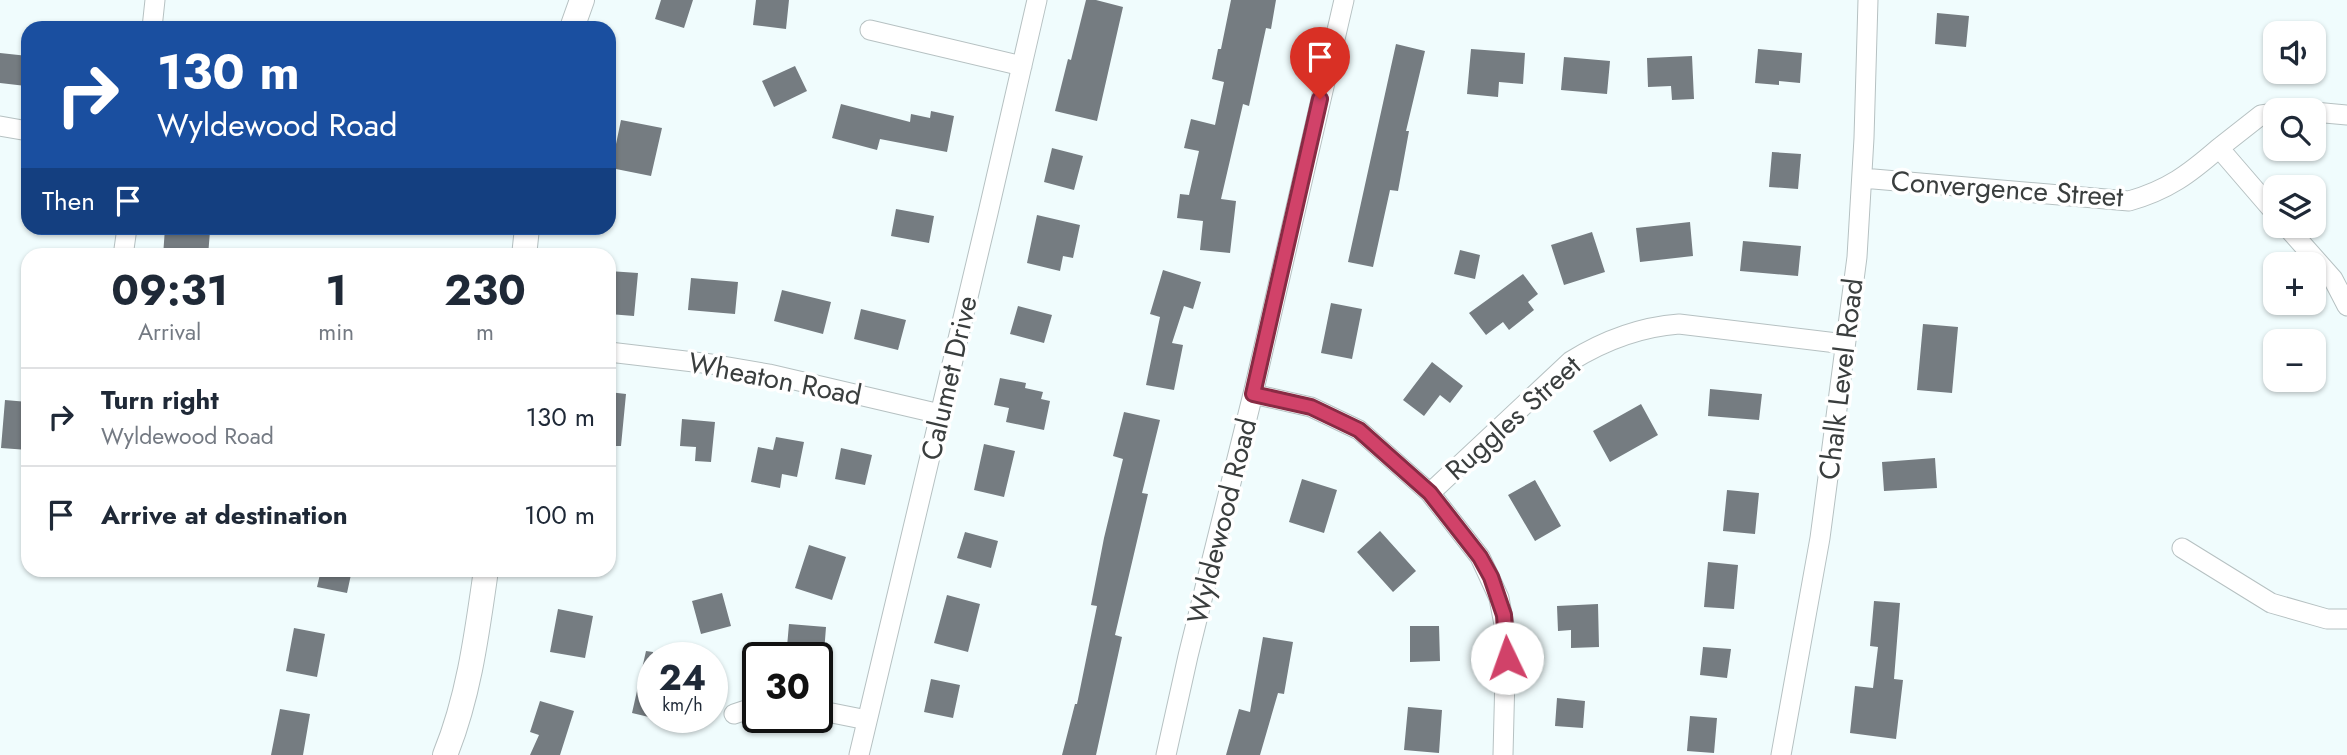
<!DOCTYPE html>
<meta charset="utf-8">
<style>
:root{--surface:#fff;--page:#f2f2f3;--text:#1f2937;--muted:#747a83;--line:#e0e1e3}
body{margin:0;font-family:Jost,sans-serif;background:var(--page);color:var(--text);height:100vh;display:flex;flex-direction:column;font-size:26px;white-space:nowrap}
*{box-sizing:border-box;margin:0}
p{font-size:23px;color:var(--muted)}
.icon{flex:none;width:38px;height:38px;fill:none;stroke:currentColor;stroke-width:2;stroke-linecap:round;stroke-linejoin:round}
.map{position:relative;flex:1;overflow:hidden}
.sheet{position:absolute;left:21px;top:248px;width:595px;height:329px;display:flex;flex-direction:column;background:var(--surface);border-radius:21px;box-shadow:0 2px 5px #0004}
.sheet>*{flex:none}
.hud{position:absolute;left:21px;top:21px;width:595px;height:214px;border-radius:21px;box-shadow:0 2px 5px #0004;background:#1a4fa0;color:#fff;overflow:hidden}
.fabs{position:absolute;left:2263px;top:21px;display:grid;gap:14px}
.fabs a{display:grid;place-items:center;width:63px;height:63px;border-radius:14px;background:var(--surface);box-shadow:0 2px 5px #0004;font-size:35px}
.speed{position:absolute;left:637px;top:642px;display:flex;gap:14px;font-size:35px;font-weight:700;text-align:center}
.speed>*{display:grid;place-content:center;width:91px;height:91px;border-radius:50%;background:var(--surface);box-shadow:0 2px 5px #0004;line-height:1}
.speed small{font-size:18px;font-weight:400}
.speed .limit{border:4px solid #111;border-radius:10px;background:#fff;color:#111}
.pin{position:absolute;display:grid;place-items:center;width:60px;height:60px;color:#fff;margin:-72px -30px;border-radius:50% 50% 50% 0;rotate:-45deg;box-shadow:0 0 7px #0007}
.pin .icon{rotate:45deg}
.me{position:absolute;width:77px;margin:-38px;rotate:357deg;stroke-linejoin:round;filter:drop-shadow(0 0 5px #0008)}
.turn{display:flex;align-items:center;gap:24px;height:147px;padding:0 21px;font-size:32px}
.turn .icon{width:91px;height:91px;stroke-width:2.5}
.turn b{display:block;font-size:49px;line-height:60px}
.then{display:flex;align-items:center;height:66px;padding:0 21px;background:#0003;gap:14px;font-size:26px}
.eta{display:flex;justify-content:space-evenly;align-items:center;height:119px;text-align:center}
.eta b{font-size:42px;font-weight:700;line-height:49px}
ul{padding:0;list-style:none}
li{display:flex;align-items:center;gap:21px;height:98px;padding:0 21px;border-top:2px solid var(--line)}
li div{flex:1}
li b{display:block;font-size:26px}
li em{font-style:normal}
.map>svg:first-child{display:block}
.building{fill:#757c81}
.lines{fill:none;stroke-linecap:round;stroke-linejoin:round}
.minor-casing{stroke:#b6c1c2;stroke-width:21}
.tertiary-casing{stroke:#b6c1c2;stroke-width:26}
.minor{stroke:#fff;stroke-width:19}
.tertiary{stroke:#fff;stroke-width:24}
.route-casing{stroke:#882b44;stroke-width:18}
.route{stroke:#d14269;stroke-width:12}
.labels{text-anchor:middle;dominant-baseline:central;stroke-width:7;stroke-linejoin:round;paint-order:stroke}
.street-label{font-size:28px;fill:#3a3e3e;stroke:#fff}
</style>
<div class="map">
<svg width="2347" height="755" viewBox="0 0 2347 755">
<rect width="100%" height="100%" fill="#f0fcfd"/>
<!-- building -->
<path class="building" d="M661 0H693L684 28 655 19Z
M756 0H789L786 29 753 25Z
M1086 0H1096L1123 7 1097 121 1055 111 1068 59 1071 60Z
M1231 0H1276L1271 29 1266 28 1249 106 1243 104 1221 199 1236 201 1230 253 1200 250 1203 221 1177 218 1180 194 1189 195 1199 151 1184 148 1191 119 1215 125 1224 82 1212 79 1218 49H1221Z
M1937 13 1969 16 1966 47 1935 44Z
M1396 44 1425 51 1406 131H1409L1398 191 1390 190 1373 267 1348 262Z
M1471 49 1525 53 1523 84 1499 82 1498 97 1467 94Z
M1758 49 1802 53 1800 83 1779 81V85L1755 83Z
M0 53 28 56 26 86 0 83Z
M1692 56 1694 99 1672 100 1671 86 1648 87 1647 58Z
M1564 57 1610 61 1607 94 1561 90Z
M795 66 807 91 774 107 762 81Z
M841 104 910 122 911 114 930 118 931 111 954 116 947 152 880 139 877 150 832 138Z
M621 120 662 128 651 176 611 168Z
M1052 148 1083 156 1074 190 1044 182Z
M1772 152 1801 154 1798 189 1769 187Z
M896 209 934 216 929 243 891 236Z
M1037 215 1080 225 1073 258 1063 256 1060 271 1027 263Z
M1690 222 1693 256 1640 262 1636 228Z
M165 228 210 231 208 256H163Z
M1592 232 1605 272 1564 285 1551 245Z
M1743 241 1801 246 1798 276 1740 271Z
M1460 250 1480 255 1475 279 1454 274Z
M1163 270 1201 282 1193 309 1184 306 1172 343 1183 345 1174 390 1146 385 1160 317 1150 314Z
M609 271 638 273 634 316 609 314Z
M1523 274 1538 294 1528 302 1534 310 1509 330 1503 322 1486 335 1469 313Z
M691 278 738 282 735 314 688 310Z
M782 290 831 302 823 334 774 321Z
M1331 303 1362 309 1352 359 1321 353Z
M1018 306 1052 315 1044 343 1010 334Z
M861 309 906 320 898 350 854 339Z
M1923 324 1958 327 1952 393 1917 390Z
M1432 362 1463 386 1450 403 1440 395 1424 416 1403 400Z
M1000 378 1026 383 1025 388 1043 392 1041 399 1050 401 1044 430 1006 422 1009 408 994 405Z
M1710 389 1762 394 1759 420 1708 416Z
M609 392 626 394 621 446H609Z
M5 400 28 402V450L1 448Z
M1641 404 1658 435 1610 462 1593 431Z
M1124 412 1160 420 1142 493 1148 494 1115 635 1122 637 1096 755H1062L1075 704H1077L1097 606 1091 605 1104 538 1123 459 1113 456Z
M682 419 715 422 711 462 695 461 696 447 680 446Z
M776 437 804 442 797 477 782 474 780 488 751 482 758 447 773 450Z
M984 444 1015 451 1004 497 974 490Z
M841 448 872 455 865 485 835 479Z
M1935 458 1937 488 1884 491 1882 462Z
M1302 479 1337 490 1324 533 1289 522Z
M1535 480 1561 526 1535 541 1508 495Z
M1727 490 1759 493 1755 534 1723 531Z
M1380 531 1416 571 1393 592 1357 552Z
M965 532 998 541 991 568 957 558Z
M809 545 846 557 832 600 795 588Z
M1708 562 1738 565 1734 609 1704 607Z
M321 570H352L347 593 317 587Z
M722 593 731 626 701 634 692 601Z
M947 595 980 604 968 652 934 643Z
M1874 601 1900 603 1894 679 1903 680 1896 739 1850 733 1855 686 1873 688 1878 647 1870 646Z
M1598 604 1599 647 1571 648V630L1558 631 1557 606Z
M558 609 593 616 585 658 550 652Z
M789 624 826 627 824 653 805 652 804 658H786Z
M1410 626H1439L1440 661 1410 662Z
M294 628 325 634 317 677 286 671Z
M1263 637 1293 642 1284 694 1278 693 1260 755H1226L1239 709 1250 712Z
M1703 647 1731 649 1727 678 1700 675Z
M646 651 653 652V718L632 713Z
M931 679 960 685 953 718 924 712Z
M1557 698 1585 701 1583 728 1555 726Z
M540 701 574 711 560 755H530L539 735 530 732Z
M1408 707 1442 710 1439 753 1404 750Z
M280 709 310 714 303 755H271Z
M1690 716 1717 718 1714 753 1687 751Z"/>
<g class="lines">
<defs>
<path id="minor" d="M152 28 155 0
M870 30 1022 66
M2292 110H2299
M2314 112 2347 115
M0 126 28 131
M2219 148 2261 115 2275 113
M1862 178 2129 201C2168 190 2189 174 2219 148L2275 213
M2286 226 2333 279 2347 306
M123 256 127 228
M609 352 711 364 769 374 940 414
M1253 394 1311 407 1359 430 1430 493 1480 557 1499 598 1506 635 1503 755
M1430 493 1571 361C1605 340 1639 327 1679 324L1845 344
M2182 548 2271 603 2327 619H2347
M817 710 867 720
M734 714 758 706
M859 755 988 213 1037 0
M1166 755 1188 656 1253 394 1344 0
M1781 755 1820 538 1857 257 1864 138 1868 0"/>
<path id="tertiary" d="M572 28 582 0
M524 256 527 228
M445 755C469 696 477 633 486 570"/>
</defs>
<!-- minor casing -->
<use href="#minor" class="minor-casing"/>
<!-- tertiary casing -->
<use href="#tertiary" class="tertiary-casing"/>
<!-- minor -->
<use href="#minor" class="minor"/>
<!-- tertiary -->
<use href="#tertiary" class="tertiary"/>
</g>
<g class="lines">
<defs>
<path id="route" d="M1320 99 1253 394 1311 407 1359 430 1430 493 1480 557 1491 577 1504 615 1507 658"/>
</defs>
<!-- route casing -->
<use href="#route" class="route-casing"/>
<!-- route -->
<use href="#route" class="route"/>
</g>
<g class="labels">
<!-- street labels -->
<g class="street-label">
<text transform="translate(2007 189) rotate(4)">Convergence Street</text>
<text transform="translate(949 378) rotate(-77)">Calumet Drive</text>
<text transform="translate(775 379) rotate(11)">Wheaton Road</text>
<text transform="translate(1841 379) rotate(-83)">Chalk Level Road</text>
<text transform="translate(1513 418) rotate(-42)">Ruggles Street</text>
<text transform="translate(1222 521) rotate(-76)">Wyldewood Road</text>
</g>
</g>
</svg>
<div class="fabs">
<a><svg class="icon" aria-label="sound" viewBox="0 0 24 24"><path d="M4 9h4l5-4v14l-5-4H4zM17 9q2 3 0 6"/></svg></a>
<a><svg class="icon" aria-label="search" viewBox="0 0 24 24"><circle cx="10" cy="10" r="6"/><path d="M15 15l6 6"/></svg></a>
<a><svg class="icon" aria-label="layers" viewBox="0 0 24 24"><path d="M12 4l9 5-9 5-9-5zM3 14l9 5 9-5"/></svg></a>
<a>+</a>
<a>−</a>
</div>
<div class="speed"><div>24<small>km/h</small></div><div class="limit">30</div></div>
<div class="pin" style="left:1320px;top:99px;background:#d93025"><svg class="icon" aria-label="arrive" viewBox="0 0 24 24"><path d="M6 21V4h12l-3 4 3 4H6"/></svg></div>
<svg class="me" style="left:1507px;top:658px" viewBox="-20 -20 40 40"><circle r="19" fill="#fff"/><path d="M0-13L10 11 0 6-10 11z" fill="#d14269"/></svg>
<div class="hud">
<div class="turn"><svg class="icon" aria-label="right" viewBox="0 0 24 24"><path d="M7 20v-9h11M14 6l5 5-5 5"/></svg><div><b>130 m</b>Wyldewood Road</div></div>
<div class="then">Then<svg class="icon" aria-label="arrive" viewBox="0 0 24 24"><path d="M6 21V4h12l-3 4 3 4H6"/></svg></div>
</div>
<section class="sheet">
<div class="eta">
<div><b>09:31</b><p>Arrival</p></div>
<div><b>1</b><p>min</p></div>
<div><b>230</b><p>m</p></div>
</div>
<ul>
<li><svg class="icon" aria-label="right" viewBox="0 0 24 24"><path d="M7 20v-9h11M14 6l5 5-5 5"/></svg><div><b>Turn right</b><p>Wyldewood Road</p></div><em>130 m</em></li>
<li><svg class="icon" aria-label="arrive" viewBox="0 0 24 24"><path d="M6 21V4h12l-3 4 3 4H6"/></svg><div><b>Arrive at destination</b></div><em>100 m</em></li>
</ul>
</section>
</div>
